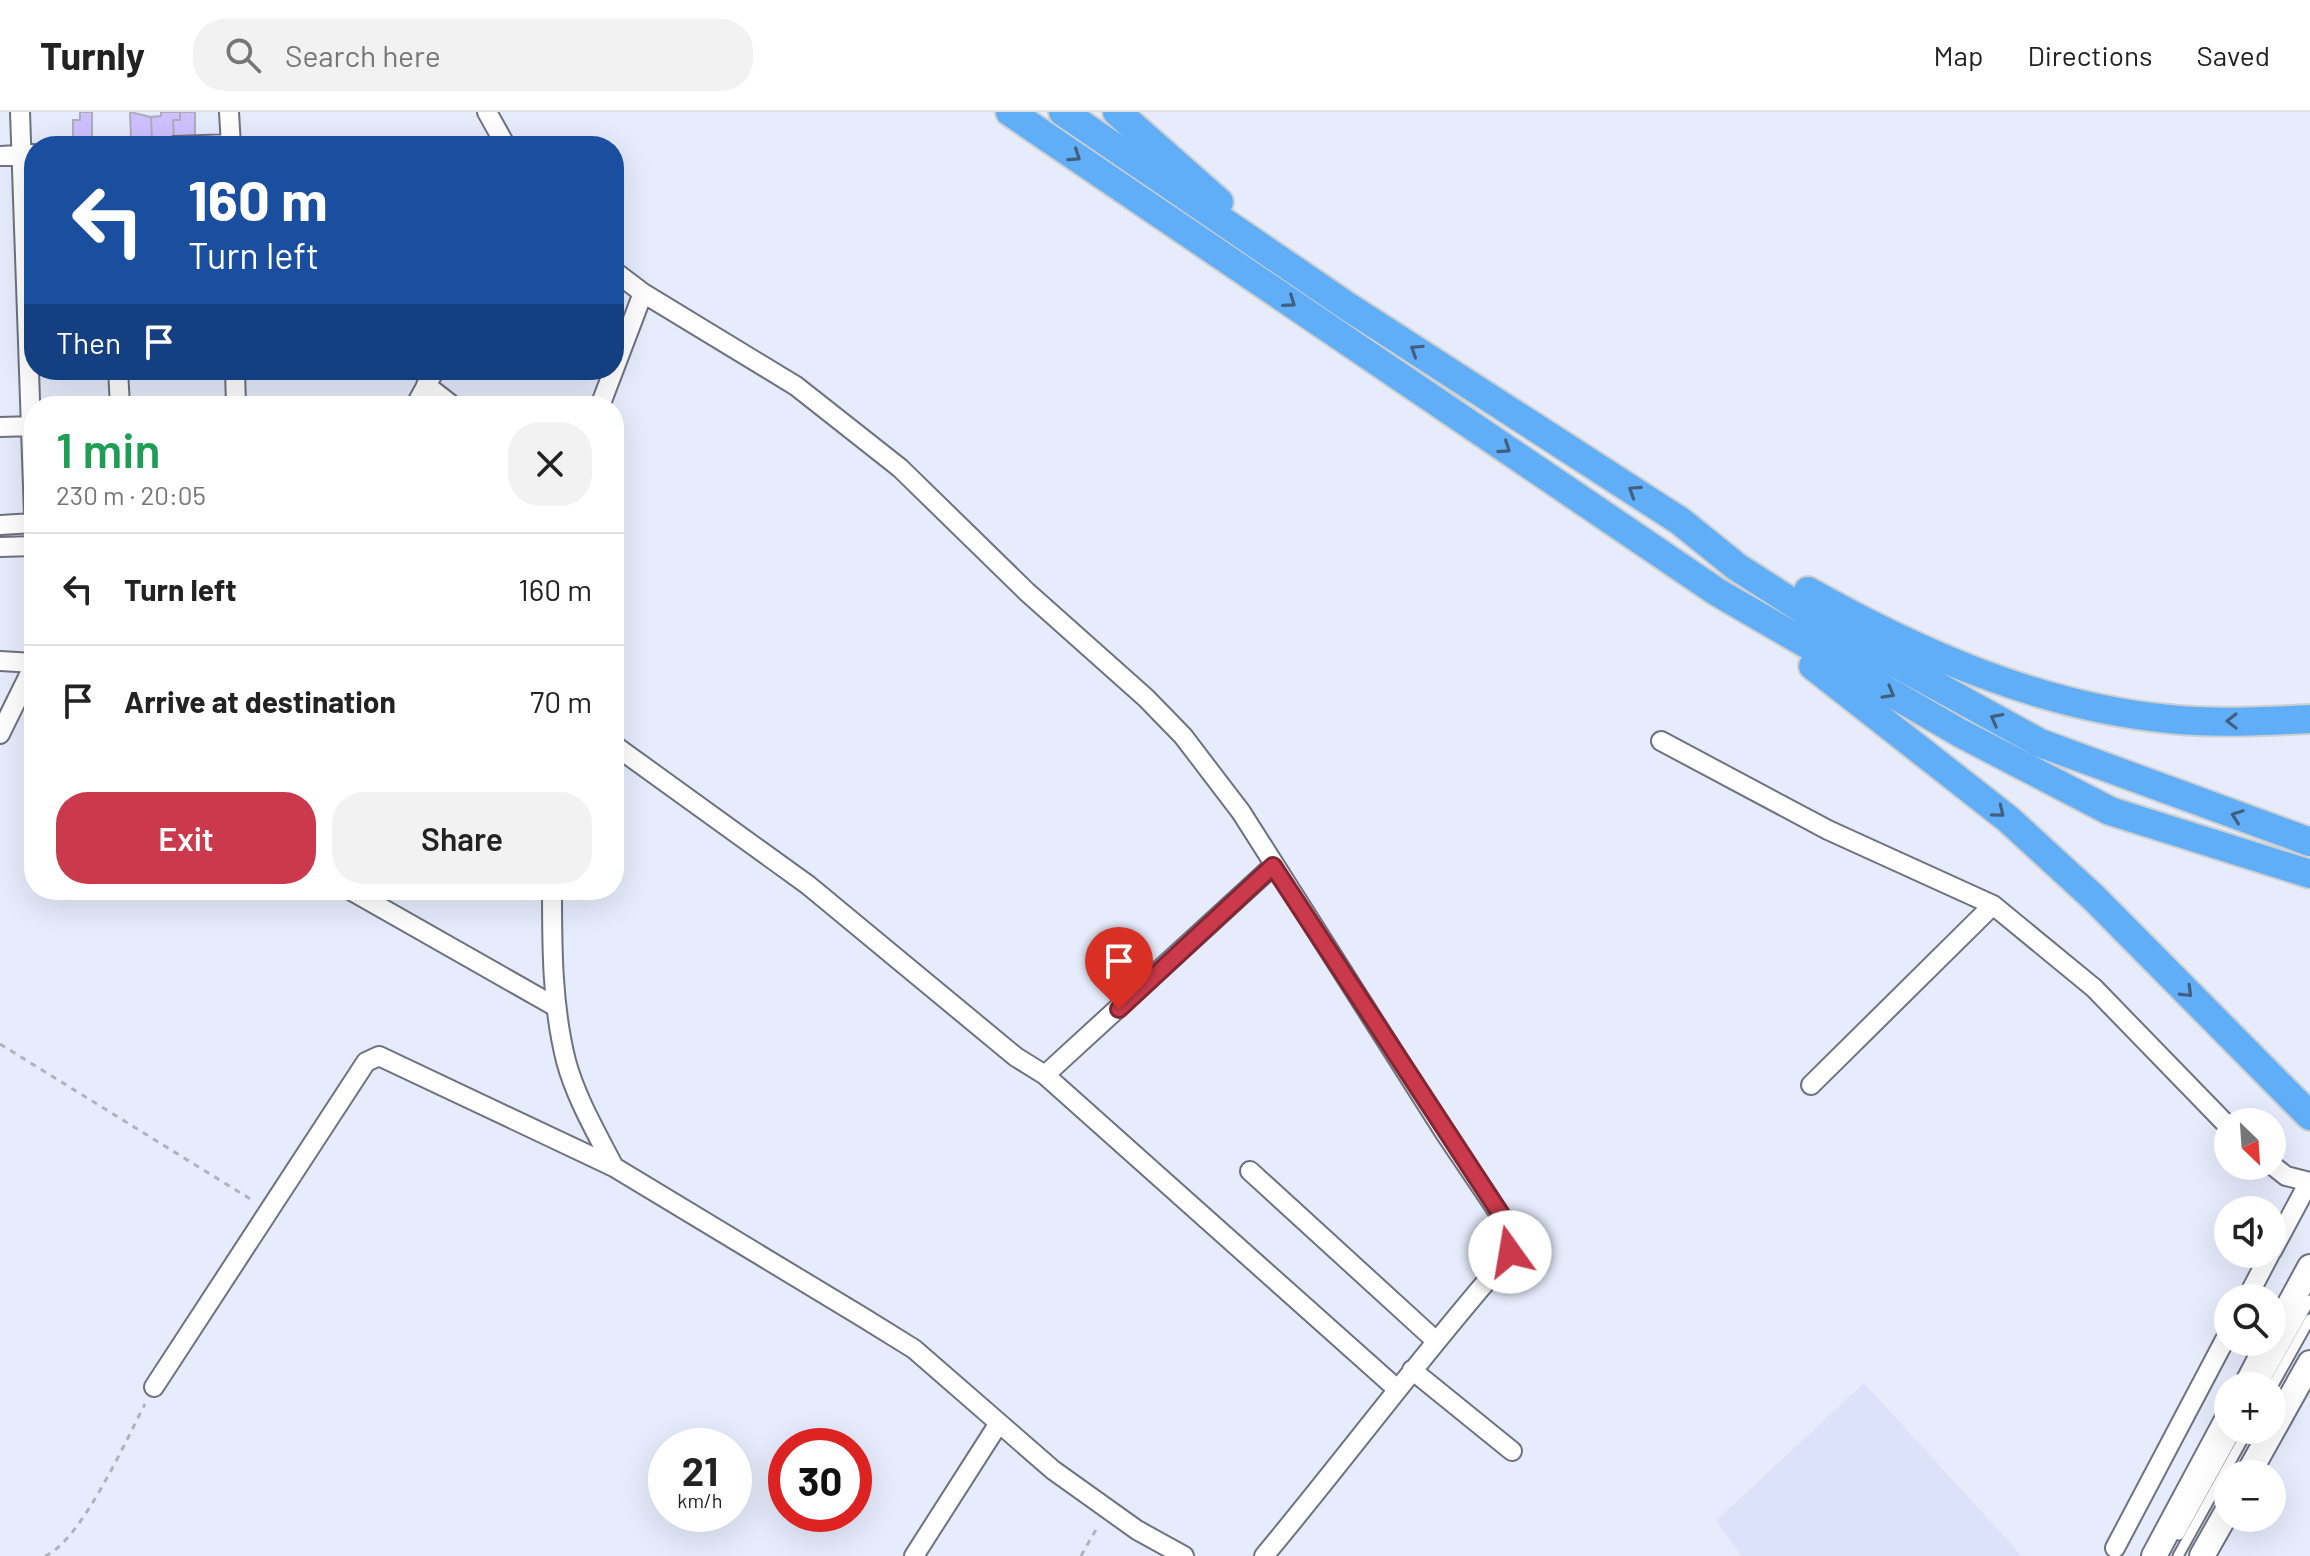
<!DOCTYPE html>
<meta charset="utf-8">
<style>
:root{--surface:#fff;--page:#f2f2f2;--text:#222;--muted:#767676;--line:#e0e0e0;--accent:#ca3a4c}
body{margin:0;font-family:Barlow,sans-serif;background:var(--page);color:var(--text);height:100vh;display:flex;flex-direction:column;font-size:30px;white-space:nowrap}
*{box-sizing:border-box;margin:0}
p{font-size:26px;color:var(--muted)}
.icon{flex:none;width:44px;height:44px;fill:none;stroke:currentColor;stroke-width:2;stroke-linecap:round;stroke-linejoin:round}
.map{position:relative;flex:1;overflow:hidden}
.panel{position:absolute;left:24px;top:284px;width:600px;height:504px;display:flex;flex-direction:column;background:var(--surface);border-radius:32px;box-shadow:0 8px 32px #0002}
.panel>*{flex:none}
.banner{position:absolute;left:24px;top:24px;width:600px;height:244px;border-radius:32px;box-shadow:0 8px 32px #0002;background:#1a4fa0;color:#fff;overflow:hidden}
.needle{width:52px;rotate:155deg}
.buttons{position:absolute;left:2214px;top:996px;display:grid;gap:16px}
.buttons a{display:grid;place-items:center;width:72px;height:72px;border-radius:50%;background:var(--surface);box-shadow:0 8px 32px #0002;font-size:40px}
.speed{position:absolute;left:648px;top:1316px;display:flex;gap:16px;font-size:40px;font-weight:700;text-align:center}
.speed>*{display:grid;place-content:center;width:104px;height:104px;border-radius:50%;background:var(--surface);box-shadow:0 8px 32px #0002;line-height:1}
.speed small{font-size:20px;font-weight:400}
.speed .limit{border:12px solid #d22;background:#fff;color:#111}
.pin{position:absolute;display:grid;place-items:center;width:68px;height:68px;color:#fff;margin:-82px -34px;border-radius:50% 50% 50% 0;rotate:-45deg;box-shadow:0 0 8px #0007}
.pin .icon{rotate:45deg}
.me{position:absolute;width:88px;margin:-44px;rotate:347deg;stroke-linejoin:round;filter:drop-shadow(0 0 6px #0008)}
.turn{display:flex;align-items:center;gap:28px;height:168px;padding:0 32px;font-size:36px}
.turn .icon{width:104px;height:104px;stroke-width:2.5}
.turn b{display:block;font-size:56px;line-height:68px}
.then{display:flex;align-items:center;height:76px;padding:0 32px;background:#0003;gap:16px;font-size:30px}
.round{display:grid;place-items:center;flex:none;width:84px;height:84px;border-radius:32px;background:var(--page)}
.summary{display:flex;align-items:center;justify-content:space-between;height:136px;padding:0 32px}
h1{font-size:48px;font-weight:600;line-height:60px;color:#1e9e55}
.primary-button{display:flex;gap:16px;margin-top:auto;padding:16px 32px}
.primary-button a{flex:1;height:92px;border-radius:32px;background:var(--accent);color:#fff;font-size:32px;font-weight:600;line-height:92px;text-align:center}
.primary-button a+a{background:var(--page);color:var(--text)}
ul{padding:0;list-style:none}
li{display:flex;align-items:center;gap:24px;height:112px;padding:0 32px;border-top:2px solid var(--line)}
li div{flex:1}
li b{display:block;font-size:30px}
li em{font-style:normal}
header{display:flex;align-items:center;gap:48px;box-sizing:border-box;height:112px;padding:0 40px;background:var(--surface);border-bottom:2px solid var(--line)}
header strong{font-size:38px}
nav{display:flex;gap:44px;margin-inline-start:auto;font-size:28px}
.search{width:560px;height:72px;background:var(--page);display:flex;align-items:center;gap:20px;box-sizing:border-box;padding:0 28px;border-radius:32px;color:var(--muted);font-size:30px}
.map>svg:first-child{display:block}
.built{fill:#dbe2fa}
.building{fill:#cdc1ff;stroke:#aeabbb;stroke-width:2}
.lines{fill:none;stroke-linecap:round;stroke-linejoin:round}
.service-casing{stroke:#6e7281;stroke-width:13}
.minor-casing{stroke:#6e7281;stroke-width:22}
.secondary-casing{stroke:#6e7281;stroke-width:28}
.trunk-casing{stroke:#cecfd0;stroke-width:32}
.path{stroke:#aeb3c0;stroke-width:3;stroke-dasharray:6 6;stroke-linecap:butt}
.service{stroke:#fff;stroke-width:9}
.minor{stroke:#fff;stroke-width:18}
.secondary{stroke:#fff;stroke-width:24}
.trunk{stroke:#60aef8;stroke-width:28}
.oneway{stroke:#435f7e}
.route-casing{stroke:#832631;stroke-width:20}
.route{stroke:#ca3a4c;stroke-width:14}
</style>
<header>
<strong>Turnly</strong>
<div class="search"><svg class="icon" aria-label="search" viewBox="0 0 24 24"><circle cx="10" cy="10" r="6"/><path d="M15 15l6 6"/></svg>Search here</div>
<nav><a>Map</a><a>Directions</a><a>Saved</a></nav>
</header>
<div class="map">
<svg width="2310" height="1444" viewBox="0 0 2310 1444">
<rect width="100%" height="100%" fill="#e6ecfc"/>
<!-- built -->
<path class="built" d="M1864 1271 2022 1444H1742L1716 1409Z"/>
<!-- building -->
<path class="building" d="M80 0H92V31H73V8H80Z
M130 0 151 5 152 26 131 27Z
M161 0H180V8H173L174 26H152L151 5 161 4Z
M180 0H195V25L174 26 173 8H180Z"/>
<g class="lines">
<defs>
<path id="service" d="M2262 1274 2310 1188
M2272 1275 2310 1207
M2179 1423 2237 1318
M2178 1444 2248 1318"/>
<path id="minor" d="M20 0 34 403
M229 0 231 34
M487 0 506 34
M175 34 231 32
M0 44 34 42
M614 159 643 181 796 274 900 356 1027 480 1146 586 1183 624 1241 700 1445 1021 1509 1116 1512 1133 1504 1149C1420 1245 1345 1347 1264 1444
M118 258 120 294
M235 258 236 294
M426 273 453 294
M415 294 435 258
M600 294 643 181
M0 315 34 314
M0 413 34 411
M0 435 34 434
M0 549 34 551
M0 622 34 553
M1661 629 1828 718 1993 793 2094 876 2228 1014
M614 633 808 773 1016 945 1045 963 1273 754
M350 778 556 895
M552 778C552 835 552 893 566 949 576 986 596 1020 614 1055
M1045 963 1397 1277
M1811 973 1993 793
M2272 1053 2286 1064 2310 1070
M1250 1059 1435 1228
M2272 1139 2309 1070
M2247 1186 2270 1142
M1412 1258 1512 1339
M154 1275 366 950 379 944 614 1055 864 1206 914 1237 1053 1358 1137 1418 1184 1444
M2115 1436 2228 1222
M914 1444 999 1311"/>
<path id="secondary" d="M2272 1225 2310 1155
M2246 1274 2269 1230
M2248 1362 2310 1251
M2154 1444 2228 1306
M2202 1444 2228 1398"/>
<path id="trunk" d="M1010 0 1717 480 1960 621 2110 699 2310 762
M1063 0 1347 194 1680 409 1737 455 1832 516 2040 631 2310 730
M1117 0 1219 90
M1808 479C1918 541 2041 595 2169 607 2216 612 2263 609 2310 607
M1813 554 2008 707 2093 785 2310 1004"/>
</defs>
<!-- service casing -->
<use href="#service" class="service-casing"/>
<!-- minor casing -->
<use href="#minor" class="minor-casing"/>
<!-- secondary casing -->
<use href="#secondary" class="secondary-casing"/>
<!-- trunk casing -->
<use href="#trunk" class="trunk-casing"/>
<!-- path -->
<path class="path" d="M0 932 252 1088
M45 1444C81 1429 126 1328 145 1292
M1081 1444 1098 1414"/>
<!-- service -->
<use href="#service" class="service"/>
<!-- minor -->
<use href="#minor" class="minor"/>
<!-- secondary -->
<use href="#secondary" class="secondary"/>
<!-- trunk -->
<use href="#trunk" class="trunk"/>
</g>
<!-- one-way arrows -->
<defs><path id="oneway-chevron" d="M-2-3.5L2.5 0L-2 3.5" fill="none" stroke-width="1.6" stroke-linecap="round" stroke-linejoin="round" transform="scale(2)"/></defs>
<g class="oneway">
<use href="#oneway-chevron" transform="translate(1075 44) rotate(34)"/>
<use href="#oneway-chevron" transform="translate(1290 190) rotate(35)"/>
<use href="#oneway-chevron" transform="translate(1416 238) rotate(-147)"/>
<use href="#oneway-chevron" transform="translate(1505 336) rotate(34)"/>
<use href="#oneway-chevron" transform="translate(1634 379) rotate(-147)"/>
<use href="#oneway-chevron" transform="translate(1889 581) rotate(29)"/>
<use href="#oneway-chevron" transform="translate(1996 607) rotate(-152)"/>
<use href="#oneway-chevron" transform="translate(2232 609) rotate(-180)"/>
<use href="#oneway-chevron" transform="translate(1999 700) rotate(39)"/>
<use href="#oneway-chevron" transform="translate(2237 704) rotate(-160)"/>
<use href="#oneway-chevron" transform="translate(2187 880) rotate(45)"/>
</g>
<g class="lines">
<defs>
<path id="route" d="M1119 897 1273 754 1504 1107 1513 1127 1510 1140"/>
</defs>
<!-- route casing -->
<use href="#route" class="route-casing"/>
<!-- route -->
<use href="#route" class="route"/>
</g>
</svg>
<div class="buttons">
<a><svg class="needle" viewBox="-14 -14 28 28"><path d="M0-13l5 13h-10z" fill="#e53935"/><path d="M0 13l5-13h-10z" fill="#767676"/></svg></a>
<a><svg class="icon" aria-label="sound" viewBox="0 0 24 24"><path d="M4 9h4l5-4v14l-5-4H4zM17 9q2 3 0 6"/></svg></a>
<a><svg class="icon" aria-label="search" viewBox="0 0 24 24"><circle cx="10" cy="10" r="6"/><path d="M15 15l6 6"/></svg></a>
<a>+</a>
<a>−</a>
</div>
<div class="speed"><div>21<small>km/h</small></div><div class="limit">30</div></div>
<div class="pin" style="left:1119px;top:897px;background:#d93025"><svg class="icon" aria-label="arrive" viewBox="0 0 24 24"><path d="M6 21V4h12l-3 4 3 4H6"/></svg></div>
<svg class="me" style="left:1510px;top:1140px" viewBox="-20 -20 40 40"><circle r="19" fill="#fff"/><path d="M0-13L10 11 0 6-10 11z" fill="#ca3a4c"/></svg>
<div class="banner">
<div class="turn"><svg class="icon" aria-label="left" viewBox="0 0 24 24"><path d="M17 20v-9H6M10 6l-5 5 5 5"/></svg><div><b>160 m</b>Turn left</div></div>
<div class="then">Then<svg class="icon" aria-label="arrive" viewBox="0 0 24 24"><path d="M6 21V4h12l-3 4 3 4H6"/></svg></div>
</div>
<section class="panel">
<div class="summary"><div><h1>1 min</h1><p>230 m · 20:05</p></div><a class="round"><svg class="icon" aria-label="close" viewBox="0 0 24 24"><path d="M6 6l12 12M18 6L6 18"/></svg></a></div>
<ul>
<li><svg class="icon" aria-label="left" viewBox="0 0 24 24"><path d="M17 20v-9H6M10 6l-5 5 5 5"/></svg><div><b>Turn left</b></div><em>160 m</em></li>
<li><svg class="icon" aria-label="arrive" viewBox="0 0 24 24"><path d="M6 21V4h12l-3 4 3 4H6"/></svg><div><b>Arrive at destination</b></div><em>70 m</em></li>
</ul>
<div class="primary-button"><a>Exit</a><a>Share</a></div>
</section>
</div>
